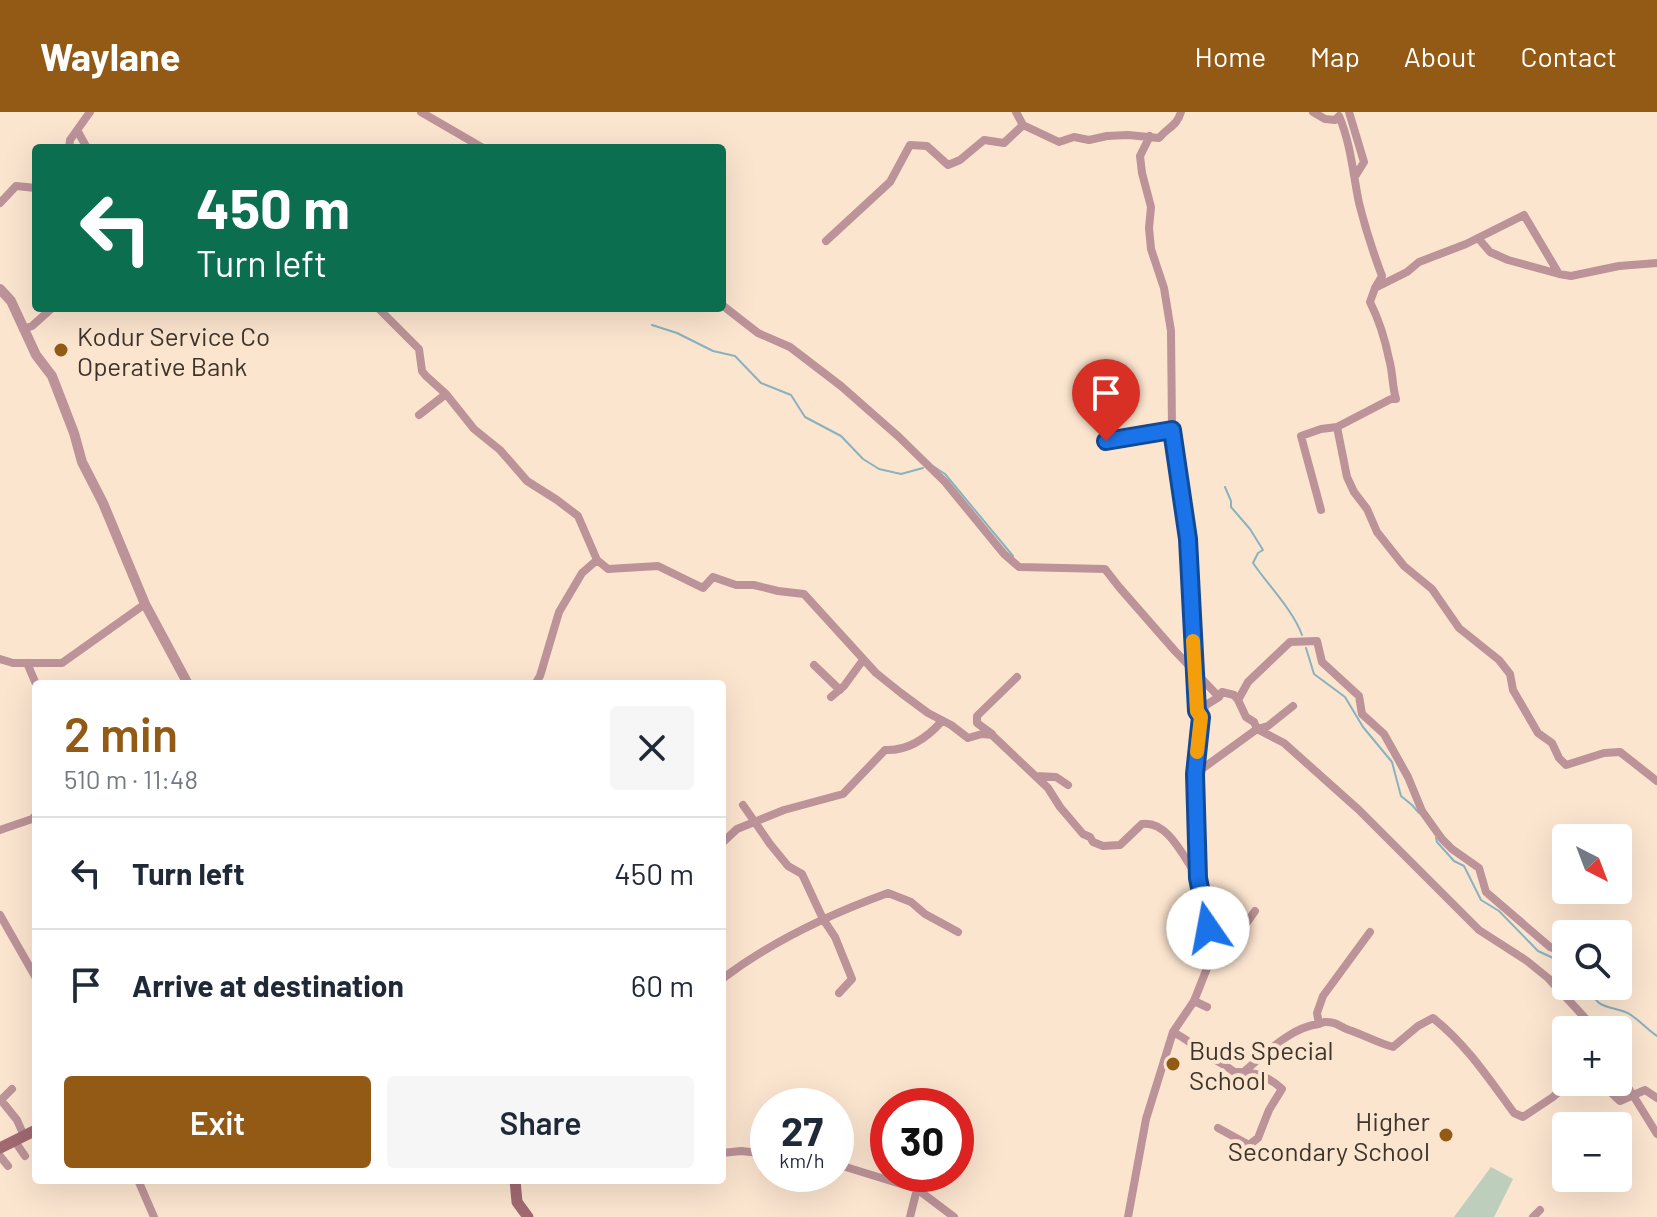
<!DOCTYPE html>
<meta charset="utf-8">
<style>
:root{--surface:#fff;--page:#f6f6f7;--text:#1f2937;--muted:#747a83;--line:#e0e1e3;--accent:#935a16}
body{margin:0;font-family:Barlow,sans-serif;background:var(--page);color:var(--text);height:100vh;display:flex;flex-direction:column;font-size:30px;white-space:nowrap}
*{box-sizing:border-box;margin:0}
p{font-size:26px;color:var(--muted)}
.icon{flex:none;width:44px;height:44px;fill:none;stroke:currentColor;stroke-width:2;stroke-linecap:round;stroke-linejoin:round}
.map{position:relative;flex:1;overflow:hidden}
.sheet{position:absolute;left:32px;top:568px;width:694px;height:504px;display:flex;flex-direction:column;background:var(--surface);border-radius:8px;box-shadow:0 8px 32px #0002}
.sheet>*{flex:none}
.banner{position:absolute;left:32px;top:32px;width:694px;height:168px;border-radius:8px;box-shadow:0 8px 32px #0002;background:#0b6e4f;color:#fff;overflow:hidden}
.needle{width:52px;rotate:138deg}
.fabs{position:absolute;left:1552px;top:712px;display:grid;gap:16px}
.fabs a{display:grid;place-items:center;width:80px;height:80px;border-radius:8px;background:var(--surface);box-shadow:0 8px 32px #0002;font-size:40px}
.speed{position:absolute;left:750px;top:976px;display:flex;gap:16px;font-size:40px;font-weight:700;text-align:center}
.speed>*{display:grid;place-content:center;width:104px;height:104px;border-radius:50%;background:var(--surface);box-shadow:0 8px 32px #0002;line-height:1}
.speed small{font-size:20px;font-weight:400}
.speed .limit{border:12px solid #d22;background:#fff;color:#111}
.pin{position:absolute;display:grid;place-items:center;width:68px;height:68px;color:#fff;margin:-82px -34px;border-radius:50% 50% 50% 0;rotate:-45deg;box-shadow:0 0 8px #0007}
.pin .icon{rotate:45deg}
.me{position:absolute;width:88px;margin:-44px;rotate:348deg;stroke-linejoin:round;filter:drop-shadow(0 0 6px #0008)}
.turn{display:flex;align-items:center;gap:28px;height:168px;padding:0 32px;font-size:36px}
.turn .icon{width:104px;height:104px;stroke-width:2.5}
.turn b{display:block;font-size:56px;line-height:68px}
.round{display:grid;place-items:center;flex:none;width:84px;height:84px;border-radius:8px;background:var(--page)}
.overview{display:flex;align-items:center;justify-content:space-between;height:136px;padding:0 32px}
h1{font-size:48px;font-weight:600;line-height:60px;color:var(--accent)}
.primary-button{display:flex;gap:16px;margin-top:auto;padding:16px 32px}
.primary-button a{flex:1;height:92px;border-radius:8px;background:var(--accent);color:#fff;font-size:32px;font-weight:600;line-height:92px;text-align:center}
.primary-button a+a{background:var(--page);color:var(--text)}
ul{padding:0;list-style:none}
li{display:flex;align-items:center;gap:24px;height:112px;padding:0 32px;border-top:2px solid var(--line)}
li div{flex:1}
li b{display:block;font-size:30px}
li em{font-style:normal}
header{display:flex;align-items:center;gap:48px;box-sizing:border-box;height:112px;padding:0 40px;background:var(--accent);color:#fff}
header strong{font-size:38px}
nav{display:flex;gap:44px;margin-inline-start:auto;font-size:28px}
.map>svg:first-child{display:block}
.green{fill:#bdcfbc}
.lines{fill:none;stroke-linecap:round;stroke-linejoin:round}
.stream{stroke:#88b2c0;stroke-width:2}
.minor{stroke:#bb9398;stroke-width:8}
.tertiary{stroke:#bb9398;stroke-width:10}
.secondary{stroke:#a26971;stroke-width:11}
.minor-bridge{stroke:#bb9398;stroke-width:8}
.route-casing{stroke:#114b97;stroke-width:20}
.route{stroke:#1a73e8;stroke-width:14}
.slow{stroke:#f59e0b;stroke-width:14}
.poi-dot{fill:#935a16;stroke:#fce5cf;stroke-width:3}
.labels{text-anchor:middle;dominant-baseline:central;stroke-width:8;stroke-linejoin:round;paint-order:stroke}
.poi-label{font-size:26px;fill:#3d342c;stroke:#fce5cf;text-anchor:start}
</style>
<header>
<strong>Waylane</strong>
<nav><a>Home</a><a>Map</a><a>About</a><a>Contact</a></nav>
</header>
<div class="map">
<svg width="1657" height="1105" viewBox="0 0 1657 1105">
<rect width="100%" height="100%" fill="#fce5cf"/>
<!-- green -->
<path class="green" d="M1491 1055 1513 1067 1494 1105H1454Z"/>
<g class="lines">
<!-- stream -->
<path class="stream" d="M652 213 677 221 713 239 735 244 761 271 791 283 805 305 841 324 863 347 879 357 901 362 923 356
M933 354 945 362 1013 444
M1225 375 1231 389V395L1250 417 1263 438 1258 441 1253 451C1268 473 1293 498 1302 523
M1306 536 1314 562 1345 585 1363 615 1392 650 1401 684 1412 693 1419 701
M1436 726 1437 730 1454 749 1464 754 1481 788 1499 799 1538 839 1566 852
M1591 874C1594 901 1615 892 1631 903 1640 909 1648 918 1657 924"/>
<!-- minor -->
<path class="minor" d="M421 0 483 36
M1016 0 1023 13 1059 30 1074 25 1089 28 1107 24 1128 23 1159 26C1168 15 1177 14 1181 0
M1313 0 1325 7 1335 8 1339 4C1351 32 1353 62 1359 91 1365 115 1373 140 1382 164L1375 176 1370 190C1379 208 1385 227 1389 247 1393 260 1392 274 1396 287H1391L1337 315 1347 365 1354 380 1367 397 1377 420 1404 454 1432 477 1459 516 1499 548 1510 562 1513 578 1538 621 1552 631 1559 646 1566 653 1604 641 1620 640 1657 669
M1349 0 1364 50 1356 63
M77 18 87 36
M69 36 70 28 90 0
M0 91 16 74 36 76
M1478 126 1490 140 1508 148 1559 162
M826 129 890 70 910 33 927 34 948 53 960 48 984 28 1004 31 1023 13
M1375 176 1407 160 1419 150 1466 132 1524 103 1559 162 1571 164 1619 154 1657 151
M722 193 758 221 790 235 841 274 899 325 945 370 1004 442 1019 455 1105 457 1119 475 1175 539 1219 585
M255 196H265
M378 196 419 237 422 259 426 264 446 282 474 317 500 338 527 369 557 388 578 404 597 448 608 457 658 454 703 476 713 465 736 473H754L778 479 804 482 876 561 901 581 928 601 951 613 968 626 982 622 992 623 1048 676 1060 695 1083 722 1090 725 1093 730 1103 734 1120 733 1142 712C1168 708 1184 746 1197 764
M23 217 32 214 51 197
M419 303 446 282
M1106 329 1172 318
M1321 398 1301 324 1321 317 1337 315
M0 547 13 551H62L145 492
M27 551 36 572
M814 553 840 578
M535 572 540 564 559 500 582 461 597 448
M831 585 844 574 863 548
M1293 594 1268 614 1257 617 1284 631 1359 698 1479 818 1527 849 1548 866 1586 907 1593 918
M1201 605 1206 593 1219 585 1222 580 1234 583 1238 588
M992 622 977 611V604L1017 565
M1195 662 1257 617 1254 610 1246 605 1238 588 1248 570 1290 530 1317 529 1322 550 1359 584 1362 602 1384 622 1408 665 1422 699 1442 727 1452 737 1479 756 1486 780 1550 835 1566 841
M1036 664 1056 665 1068 673
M743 693 770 732 788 754 802 762 823 807 835 825 852 867 839 881
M0 718 32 707 36 703
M722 731 737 717 784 698 843 682 885 638C908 639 927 626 942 609
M0 803 36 866
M1223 835 1227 808
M1213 841C1230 833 1245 814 1255 799
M722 867C772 829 830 802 888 781L911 790 925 802 958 820
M1194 889 1207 895
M1325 910C1338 910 1338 914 1349 918 1364 923 1378 931 1393 935L1418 914 1433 906C1466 932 1489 967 1514 1001L1523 1005 1553 985 1570 970
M1173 920C1187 927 1198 937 1212 946 1220 951 1226 953 1234 960 1254 959 1268 964 1282 977L1269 998 1258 1026 1249 1033 1218 1016
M1245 959C1266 941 1291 915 1319 912L1317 901 1323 884 1370 820
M1618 959 1657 1022
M1600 970 1620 989 1645 978 1657 986
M12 977 1 988 17 1008 24 1024
M14 1028 25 1044
M722 1041 741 1039 768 1042
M0 1044 8 1054
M836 1052 917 1077 954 1105
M138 1068 154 1105
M910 1105 917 1077
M1128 1105 1146 1007 1173 920 1194 889 1213 841 1198 766 1195 662 1201 605 1197 599 1188 427 1172 318 1171 219 1164 176 1151 137 1149 116 1151 95 1142 61 1140 44 1150 24
M1533 1105 1540 1098"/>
<!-- tertiary -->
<path class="tertiary" d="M0 177 11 189 36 243 52 264 74 321 82 350 103 391 145 492 188 572"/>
<!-- secondary -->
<path class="secondary" d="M0 1036 36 1018
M515 1068 517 1090 528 1105"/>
<!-- minor-bridge -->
<path class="minor-bridge" d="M1318 912 1325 910"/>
</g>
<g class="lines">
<defs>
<path id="route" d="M1106 329 1172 318 1188 427 1197 599 1201 605 1195 662 1198 766 1208 816"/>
</defs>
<!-- route casing -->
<use href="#route" class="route-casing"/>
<!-- route -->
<use href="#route" class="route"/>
<!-- slow -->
<path class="slow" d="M1193 529 1197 599 1201 605 1197 640"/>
</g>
<!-- markers -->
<g class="poi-dot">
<circle cx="61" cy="238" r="8"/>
<circle cx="1173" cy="952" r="8"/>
<circle cx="1446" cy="1023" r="8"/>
</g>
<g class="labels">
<!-- poi labels -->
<g class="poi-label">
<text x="77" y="223">Kodur Service Co<tspan x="77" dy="30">Operative Bank</tspan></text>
<text x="1189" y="937">Buds Special<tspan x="1189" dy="30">School</tspan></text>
<text x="1430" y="1008" text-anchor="end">Higher<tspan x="1430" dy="30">Secondary School</tspan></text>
</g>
</g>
</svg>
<div class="fabs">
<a><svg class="needle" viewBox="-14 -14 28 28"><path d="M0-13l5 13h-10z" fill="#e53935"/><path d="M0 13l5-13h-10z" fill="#747a83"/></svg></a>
<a><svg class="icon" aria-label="search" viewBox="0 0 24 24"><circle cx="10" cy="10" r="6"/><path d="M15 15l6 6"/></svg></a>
<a>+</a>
<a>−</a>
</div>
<div class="speed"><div>27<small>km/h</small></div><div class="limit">30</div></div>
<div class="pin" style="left:1106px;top:329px;background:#d93025"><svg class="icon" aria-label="arrive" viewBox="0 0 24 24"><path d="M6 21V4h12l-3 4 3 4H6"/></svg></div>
<svg class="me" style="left:1208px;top:816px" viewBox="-20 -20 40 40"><circle r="19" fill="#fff"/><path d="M0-13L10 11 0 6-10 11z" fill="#1a73e8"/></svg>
<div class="banner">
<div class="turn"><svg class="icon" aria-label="left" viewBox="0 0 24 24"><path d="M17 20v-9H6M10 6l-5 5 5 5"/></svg><div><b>450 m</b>Turn left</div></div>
</div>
<section class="sheet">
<div class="overview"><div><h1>2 min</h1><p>510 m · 11:48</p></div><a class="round"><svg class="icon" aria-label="close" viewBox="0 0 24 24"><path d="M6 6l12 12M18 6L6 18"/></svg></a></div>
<ul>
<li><svg class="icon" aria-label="left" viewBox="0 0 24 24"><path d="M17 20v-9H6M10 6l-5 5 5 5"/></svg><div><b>Turn left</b></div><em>450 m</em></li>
<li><svg class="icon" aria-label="arrive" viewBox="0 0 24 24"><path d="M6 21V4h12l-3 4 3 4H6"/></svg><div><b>Arrive at destination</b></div><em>60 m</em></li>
</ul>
<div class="primary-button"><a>Exit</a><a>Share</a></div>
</section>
</div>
